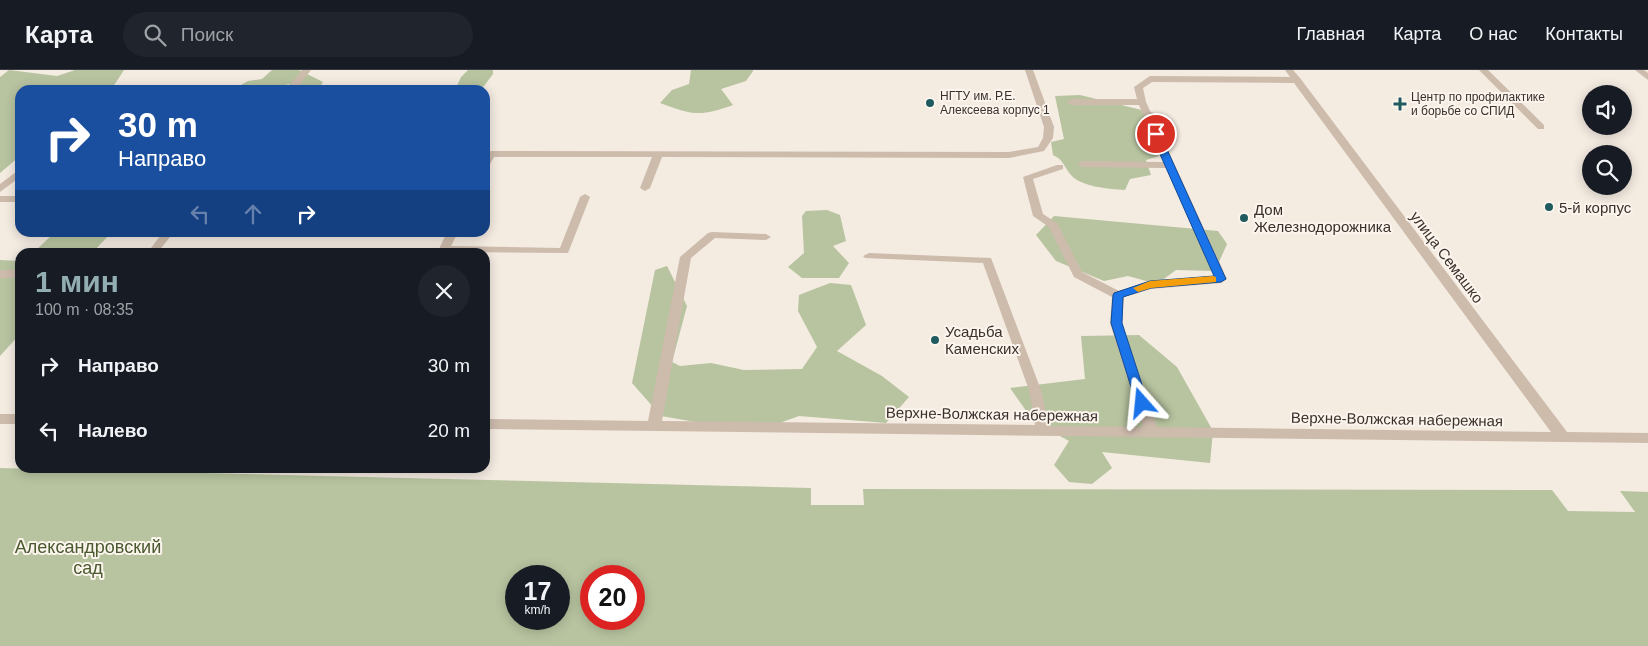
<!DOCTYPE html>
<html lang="ru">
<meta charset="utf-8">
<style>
:root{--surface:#171b24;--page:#20242c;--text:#f1f3f6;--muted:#9ea1a6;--line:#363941;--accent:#92aeb2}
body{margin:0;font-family:Helvetica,sans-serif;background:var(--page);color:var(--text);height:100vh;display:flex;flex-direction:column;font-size:19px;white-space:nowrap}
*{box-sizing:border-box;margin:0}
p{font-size:16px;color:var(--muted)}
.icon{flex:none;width:28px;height:28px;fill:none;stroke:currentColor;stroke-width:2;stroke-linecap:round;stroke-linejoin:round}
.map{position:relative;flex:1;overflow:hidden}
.drawer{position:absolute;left:15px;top:178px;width:475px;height:225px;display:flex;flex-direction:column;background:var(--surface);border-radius:15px;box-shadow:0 2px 12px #0003}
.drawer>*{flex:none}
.top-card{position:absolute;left:15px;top:15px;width:475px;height:152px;border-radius:15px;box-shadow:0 2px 12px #0003;background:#1a4fa0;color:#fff;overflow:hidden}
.controls{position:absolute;left:1582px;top:15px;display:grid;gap:10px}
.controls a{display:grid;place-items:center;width:50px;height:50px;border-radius:50%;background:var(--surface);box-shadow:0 2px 12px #0003;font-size:25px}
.speed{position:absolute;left:505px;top:495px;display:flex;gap:10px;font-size:25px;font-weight:700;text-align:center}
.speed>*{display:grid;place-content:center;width:65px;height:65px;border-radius:50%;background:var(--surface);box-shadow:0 2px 12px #0003;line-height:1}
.speed small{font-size:12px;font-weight:400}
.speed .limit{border:8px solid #d22;background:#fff;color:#111}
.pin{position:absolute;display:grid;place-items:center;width:42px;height:42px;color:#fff;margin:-21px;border:2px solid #fff;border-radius:50%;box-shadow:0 1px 5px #0007}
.me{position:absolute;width:55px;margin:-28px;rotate:342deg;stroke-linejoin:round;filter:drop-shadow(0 0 4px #0008)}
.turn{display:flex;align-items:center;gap:18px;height:105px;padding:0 20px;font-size:22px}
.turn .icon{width:65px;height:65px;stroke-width:2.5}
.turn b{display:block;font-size:35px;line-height:42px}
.lanes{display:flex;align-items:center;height:48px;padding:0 20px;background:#0003;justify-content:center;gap:25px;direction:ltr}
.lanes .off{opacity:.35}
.round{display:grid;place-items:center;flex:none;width:52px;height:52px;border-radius:26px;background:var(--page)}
.head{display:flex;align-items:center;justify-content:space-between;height:85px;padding:0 20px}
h1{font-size:30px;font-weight:600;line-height:38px;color:var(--accent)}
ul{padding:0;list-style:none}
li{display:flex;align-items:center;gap:15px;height:65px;padding:0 20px}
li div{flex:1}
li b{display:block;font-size:19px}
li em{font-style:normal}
header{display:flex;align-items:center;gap:30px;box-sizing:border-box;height:70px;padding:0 25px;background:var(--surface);border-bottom:1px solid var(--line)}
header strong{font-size:24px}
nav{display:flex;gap:28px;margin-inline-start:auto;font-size:18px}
.search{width:350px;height:45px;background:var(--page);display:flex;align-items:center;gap:12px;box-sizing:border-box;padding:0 18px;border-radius:28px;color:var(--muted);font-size:19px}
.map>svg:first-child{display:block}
.green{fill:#b8c4a0;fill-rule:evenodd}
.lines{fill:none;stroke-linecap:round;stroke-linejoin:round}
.minor{fill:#cdbbac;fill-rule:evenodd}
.route{fill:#1a73e8;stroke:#114b97}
.slow{fill:#f59e0b}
.poi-dot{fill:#1f5a5e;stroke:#fbf5ee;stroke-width:2}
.labels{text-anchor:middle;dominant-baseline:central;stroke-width:4;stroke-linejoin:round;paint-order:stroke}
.far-poi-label{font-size:12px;fill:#3b302b;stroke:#fbf5ee;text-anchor:start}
.poi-label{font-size:15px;fill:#3b302b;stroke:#fbf5ee;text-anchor:start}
.street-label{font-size:15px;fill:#3b302b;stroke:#fbf5ee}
.near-park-label{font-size:18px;fill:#4a5a2e;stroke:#fbf5ee}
</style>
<header>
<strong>Карта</strong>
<div class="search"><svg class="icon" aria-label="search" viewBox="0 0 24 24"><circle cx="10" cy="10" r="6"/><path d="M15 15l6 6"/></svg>Поиск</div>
<nav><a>Главная</a><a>Карта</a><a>О нас</a><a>Контакты</a></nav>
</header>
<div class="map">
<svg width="1648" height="576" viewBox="0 0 1648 576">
<rect width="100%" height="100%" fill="#f4ebe1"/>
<!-- green -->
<path class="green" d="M9 0 57 6 75 0H124L111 20H20V86L0 103V7Z
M272 0H299L323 12 318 20H289V14L270 20H232L248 11 262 9Z
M468 0H493V4L481 20H455L461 7Z
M691 0H753V1L746 11 721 19 733 35C700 47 692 45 660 33L672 20 689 14Z
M1080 25 1154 43 1167 70 1142 75 1159 86 1146 90 1151 105 1130 109 1125 120C1110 119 1081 117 1071 105 1064 97 1064 90 1053 85L1051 72 1064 69 1055 26Z
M827 140 840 145 846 171 833 176 849 193 839 208H802L788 197 804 183 802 146 806 141Z
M1054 146 1218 161 1227 174 1215 201 1176 200 1157 214 1128 206 1104 211 1056 191 1036 165Z
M54 163V162L111 163 93 182H34Z
M0 190 20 191V264L0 286Z
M667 196 687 236 672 292 680 296 711 293 744 300 802 299 817 277 798 241 799 225 830 213 851 215 866 255 837 281 882 306 909 327 886 353 799 346 754 362 661 346 632 313 655 200Z
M1139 265 1177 297 1213 361 1210 393 1102 382 1112 398 1092 414 1069 412 1054 395 1069 371 1034 352 1010 318 1085 309 1081 266Z
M0 398 811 418V435H864L863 419 1552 420 1568 441 1635 442 1620 421 1648 422V576H0ZM516 506H559V549H516ZM591 506H634V549H591Z"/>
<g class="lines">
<!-- minor -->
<path class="minor" d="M302 0H311L295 20H286Z
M1025 0H1033L1054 57 1053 68 1044 81 1009 88 662 87 650 118 645 121 640 118 652 87H494L488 98 485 99V86L488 82 491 81 1009 82 1038 77 1043 68 1044 57Z
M1285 0H1293L1300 8 1567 362 1648 363V373L485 359V349L648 351 680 187 708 163 712 162 766 164 771 167 766 170 715 168 691 188 662 351 1035 355 1029 320 983 193 865 188 863 186 869 183 991 188 1041 320 1049 356 1143 357 1110 253 1112 227 1074 207 1049 157 1033 146 1023 107 1057 95H1063V99L1033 109 1043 144 1057 153 1082 202 1119 221 1150 211 1214 206 1166 98 1082 97 1077 94 1082 91 1164 92 1139 35H1071L1067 32 1071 29H1137L1134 17 1150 6 1290 7ZM1152 12 1294 13 1551 362 1157 357 1122 253 1124 227 1151 219 1221 213 1227 209 1146 32 1143 18Z
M1479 0H1488L1544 55V59H1538Z
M1635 0H1644L1648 3V10Z
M20 99V107L0 122V114Z
M585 124 590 127 568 183 444 182 439 179 447 162H458L451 176 560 178 580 127Z
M0 126H20V132H0Z
M163 162H174L158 182H148Z
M0 200H20V208H0Z
M0 344H20V354H0Z"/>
</g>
<!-- route -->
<path class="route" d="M1156 61 1160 64 1226 209 1221 212 1151 218 1123 227 1122 253 1148 333 1142 338 1136 333 1111 253 1113 225 1114 223 1150 211 1214 206 1151 64Z"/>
<!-- slow -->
<path class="slow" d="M1213 206 1216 207V212L1151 218 1138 222 1133 218 1150 211Z"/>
<!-- markers -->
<g class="poi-dot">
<circle cx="930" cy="33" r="5"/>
<path d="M1397.5 26.5h5v5h5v5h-5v5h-5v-5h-5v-5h5z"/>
<circle cx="1549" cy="137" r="5"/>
<circle cx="1244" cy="148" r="5"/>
<circle cx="935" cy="270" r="5"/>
</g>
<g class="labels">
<!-- far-poi labels -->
<g class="far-poi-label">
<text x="940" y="26">НГТУ им. Р.Е.<tspan x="940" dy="14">Алексеева корпус 1</tspan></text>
<text x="1411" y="27">Центр по профилактике<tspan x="1411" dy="14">и борьбе со СПИД</tspan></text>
</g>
<!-- poi labels -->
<g class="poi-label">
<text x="1559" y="137">5-й корпус</text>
<text x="1254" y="139">Дом<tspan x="1254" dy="17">Железнодорожника</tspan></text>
<text x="945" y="261">Усадьба<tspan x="945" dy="17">Каменских</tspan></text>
</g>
<!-- street labels -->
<g class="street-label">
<text transform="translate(1447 187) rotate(53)">улица Семашко</text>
<text transform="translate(992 344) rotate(1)">Верхне-Волжская набережная</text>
<text transform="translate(1397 349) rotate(1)">Верхне-Волжская набережная</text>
</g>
<!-- near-park labels -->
<g class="near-park-label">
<text x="88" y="477">Александровский<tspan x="88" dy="21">сад</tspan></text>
</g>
</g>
</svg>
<div class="controls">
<a><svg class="icon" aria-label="sound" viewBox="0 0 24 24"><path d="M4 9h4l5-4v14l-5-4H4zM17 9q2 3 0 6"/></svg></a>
<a><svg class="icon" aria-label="search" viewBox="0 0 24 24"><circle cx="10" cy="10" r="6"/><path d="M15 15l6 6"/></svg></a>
</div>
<div class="speed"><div>17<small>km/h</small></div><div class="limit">20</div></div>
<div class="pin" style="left:1156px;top:64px;background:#d93025"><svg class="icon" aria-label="arrive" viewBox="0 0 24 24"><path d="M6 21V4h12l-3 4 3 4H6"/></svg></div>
<svg class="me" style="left:1142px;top:333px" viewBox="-20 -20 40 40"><path d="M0-17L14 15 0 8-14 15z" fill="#1a73e8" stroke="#fff" stroke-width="4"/></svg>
<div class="top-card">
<div class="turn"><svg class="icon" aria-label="right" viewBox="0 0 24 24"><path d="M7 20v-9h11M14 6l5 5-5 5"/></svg><div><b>30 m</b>Направо</div></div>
<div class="lanes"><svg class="icon off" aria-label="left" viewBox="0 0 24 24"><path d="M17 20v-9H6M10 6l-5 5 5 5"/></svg><svg class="icon off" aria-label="ahead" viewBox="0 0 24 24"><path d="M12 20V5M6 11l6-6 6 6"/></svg><svg class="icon" aria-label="right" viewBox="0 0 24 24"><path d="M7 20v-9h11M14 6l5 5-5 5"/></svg></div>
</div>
<section class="drawer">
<div class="head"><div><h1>1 мин</h1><p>100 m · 08:35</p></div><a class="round"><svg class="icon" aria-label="close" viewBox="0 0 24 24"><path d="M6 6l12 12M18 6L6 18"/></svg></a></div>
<ul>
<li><svg class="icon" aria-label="right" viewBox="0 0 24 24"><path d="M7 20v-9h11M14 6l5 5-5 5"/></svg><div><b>Направо</b></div><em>30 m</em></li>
<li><svg class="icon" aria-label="left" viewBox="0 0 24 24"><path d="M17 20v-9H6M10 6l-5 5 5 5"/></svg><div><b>Налево</b></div><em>20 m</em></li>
</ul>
</section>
</div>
